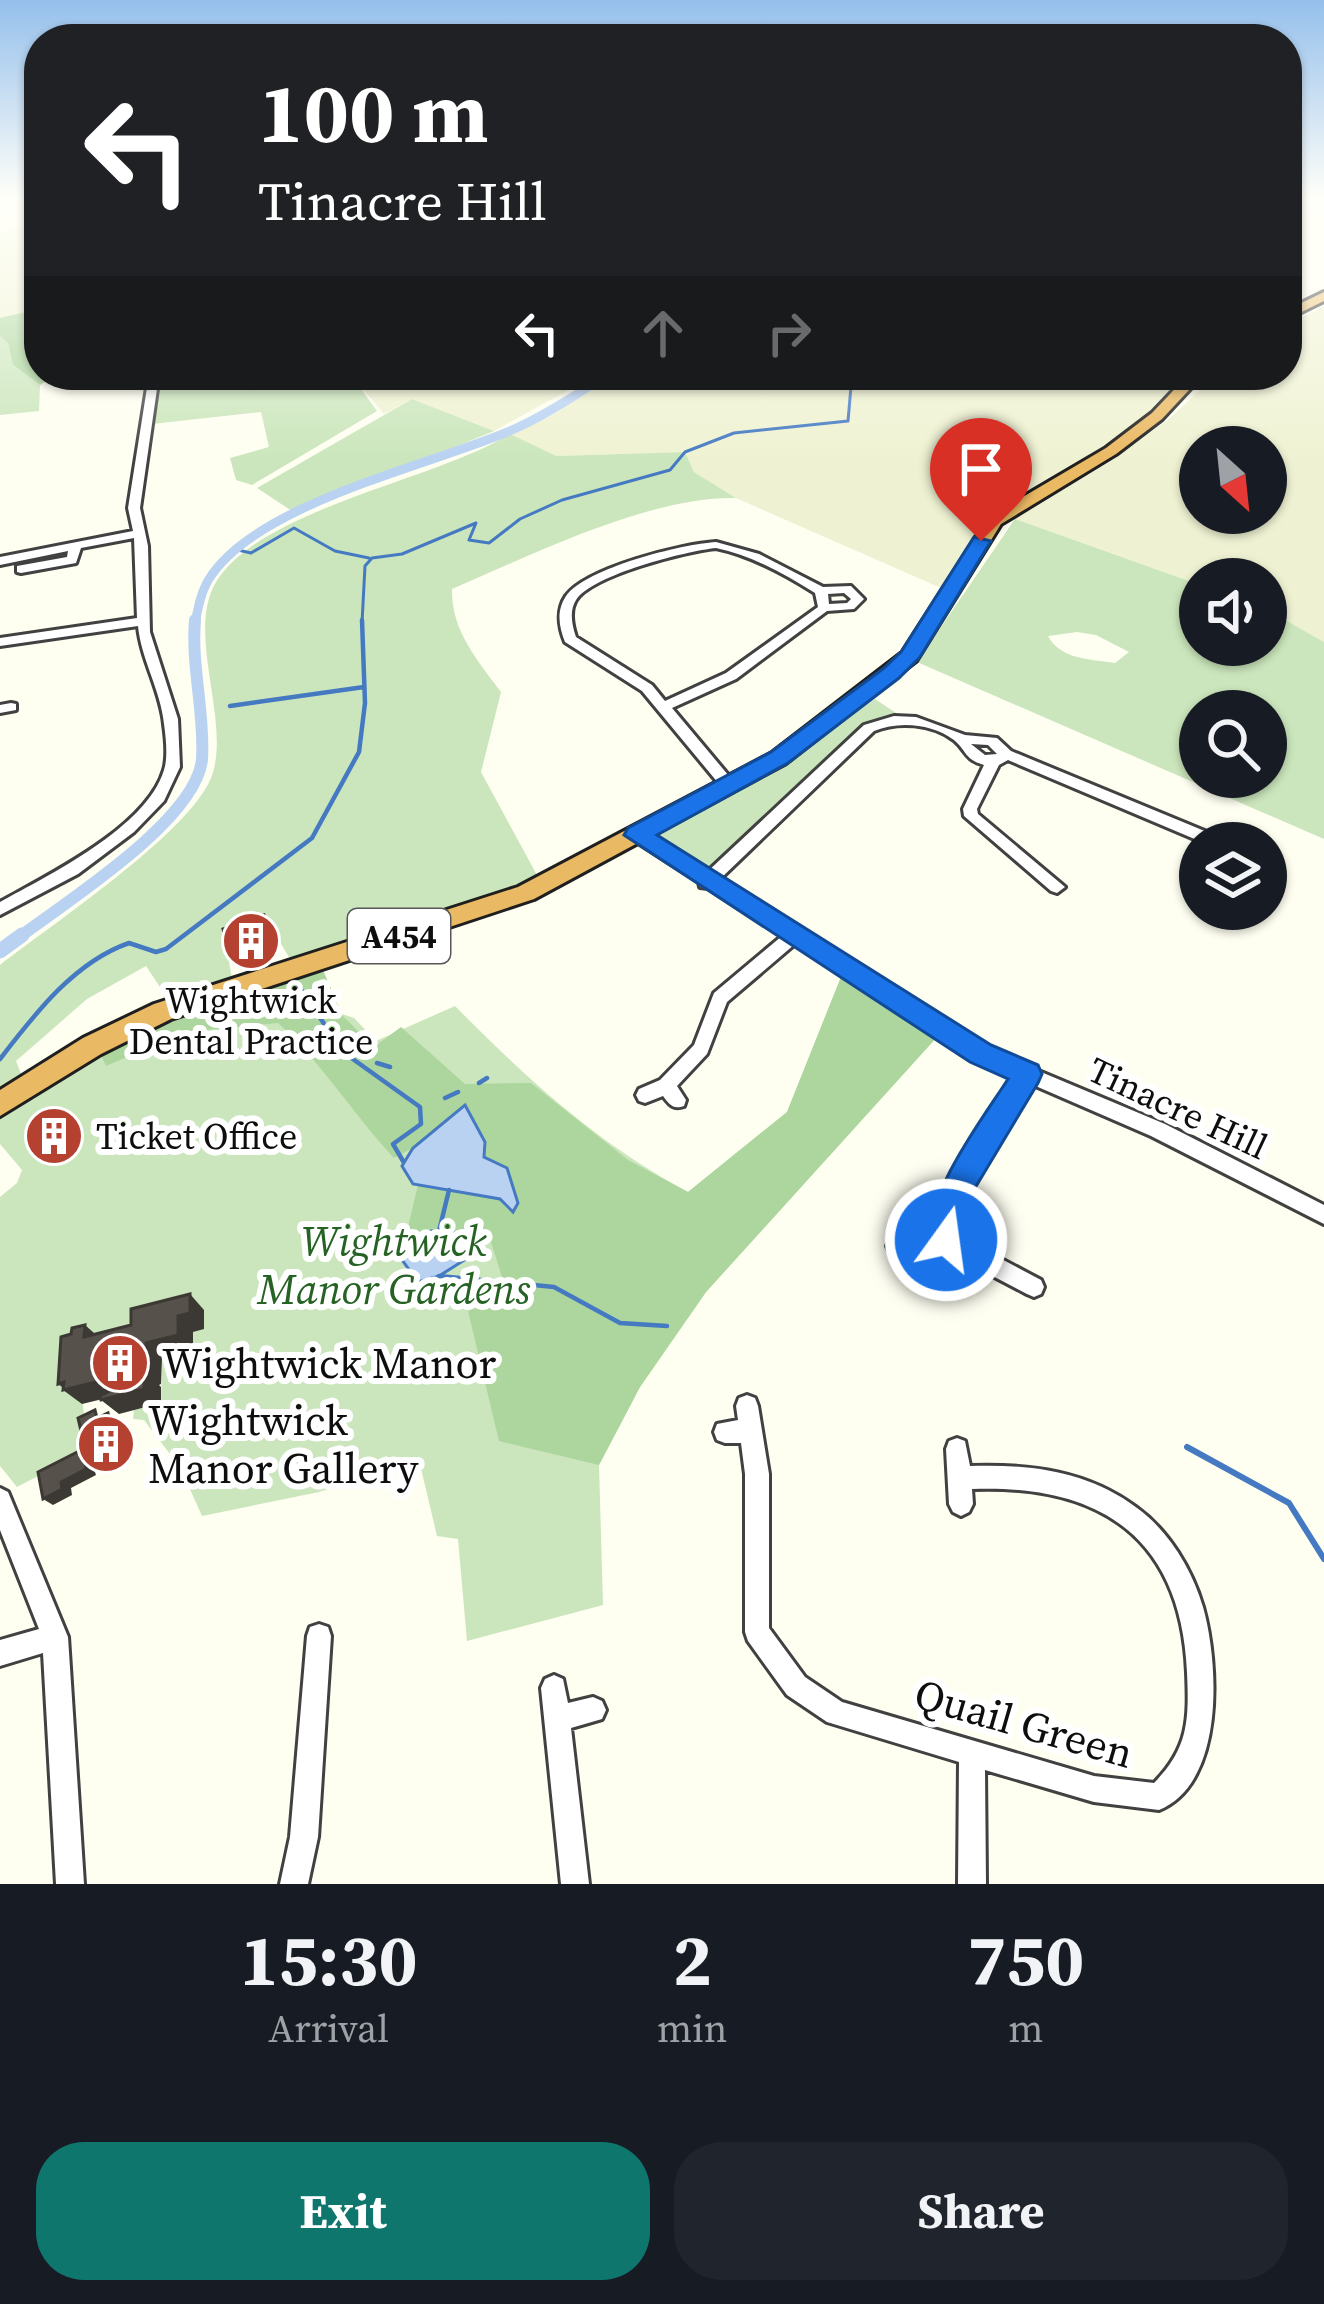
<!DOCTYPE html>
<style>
:root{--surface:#171b24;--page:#20242c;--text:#f1f3f6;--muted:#9ea1a6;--accent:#0f766e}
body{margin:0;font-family:"Source Serif 4",serif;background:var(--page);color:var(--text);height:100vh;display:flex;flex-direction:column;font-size:45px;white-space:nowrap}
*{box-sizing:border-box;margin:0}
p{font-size:39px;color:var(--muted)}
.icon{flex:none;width:66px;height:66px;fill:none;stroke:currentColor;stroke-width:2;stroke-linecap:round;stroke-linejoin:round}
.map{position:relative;height:1884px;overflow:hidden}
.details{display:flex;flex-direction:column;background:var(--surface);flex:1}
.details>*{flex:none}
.guide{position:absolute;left:24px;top:24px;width:1278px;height:366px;border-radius:48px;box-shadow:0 3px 9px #0004;background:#202124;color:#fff;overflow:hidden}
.needle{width:78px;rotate:153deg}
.fabs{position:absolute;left:1179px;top:426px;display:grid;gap:24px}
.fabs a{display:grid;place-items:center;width:108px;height:108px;border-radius:50%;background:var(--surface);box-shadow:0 3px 9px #0004;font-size:60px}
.pin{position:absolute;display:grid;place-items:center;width:102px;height:102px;color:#fff;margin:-123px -51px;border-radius:50% 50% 50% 0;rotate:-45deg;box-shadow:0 0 12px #0007}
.pin .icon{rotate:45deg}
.me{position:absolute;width:132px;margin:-66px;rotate:14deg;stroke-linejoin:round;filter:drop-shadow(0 0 9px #0008)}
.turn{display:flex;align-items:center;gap:42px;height:252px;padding:0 36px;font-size:54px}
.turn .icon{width:156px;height:156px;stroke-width:2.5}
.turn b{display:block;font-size:84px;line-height:102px}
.lanes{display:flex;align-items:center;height:114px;padding:0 36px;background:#0003;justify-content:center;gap:60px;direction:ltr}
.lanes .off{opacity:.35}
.eta{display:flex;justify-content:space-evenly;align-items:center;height:204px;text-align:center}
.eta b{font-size:72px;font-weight:700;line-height:84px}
.button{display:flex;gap:24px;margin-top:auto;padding:24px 36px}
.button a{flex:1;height:138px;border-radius:48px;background:var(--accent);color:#fff;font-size:48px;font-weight:700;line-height:138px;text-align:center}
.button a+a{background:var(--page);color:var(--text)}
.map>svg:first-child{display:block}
.farmland{fill:#eff2d2;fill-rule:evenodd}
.green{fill:#cbe6bc;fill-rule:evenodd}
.forest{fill:#acd69d}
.water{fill:#b9d2f2;stroke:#457ac3;stroke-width:3}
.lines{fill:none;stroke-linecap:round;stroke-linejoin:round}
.stream-far2{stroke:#457ac3;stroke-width:3}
.stream-far1{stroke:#457ac3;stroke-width:4.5}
.stream{stroke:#457ac3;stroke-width:6}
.canal-far3{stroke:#b9d2f2;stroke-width:8}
.canal-far2{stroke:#b9d2f2;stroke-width:9}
.canal-far1{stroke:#b9d2f2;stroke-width:12}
.canal{stroke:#b9d2f2;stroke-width:15}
.minor-casing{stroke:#414141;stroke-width:6}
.highway-casing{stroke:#1f1f1f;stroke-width:6}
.minor{fill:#fff;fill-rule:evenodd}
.highway{fill:#eab963;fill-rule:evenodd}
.wall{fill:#4a4740}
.shaded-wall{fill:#3c3934}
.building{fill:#56524b;stroke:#3c3934;stroke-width:3}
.route{fill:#1a73e8;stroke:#114b97;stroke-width:3}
.labels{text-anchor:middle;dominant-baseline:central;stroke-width:12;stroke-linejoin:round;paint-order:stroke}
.shield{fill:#fff;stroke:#565656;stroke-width:3}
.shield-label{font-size:33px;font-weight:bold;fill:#0e0e0e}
.poi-label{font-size:36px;fill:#0e0e0e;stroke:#fff}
.street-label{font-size:36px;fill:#0e0e0e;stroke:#fff}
.near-park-label{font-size:42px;font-style:italic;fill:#256223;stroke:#fff}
.near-poi-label{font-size:42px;fill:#0e0e0e;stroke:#fff;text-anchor:start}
.near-street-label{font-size:42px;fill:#0e0e0e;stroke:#fff}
</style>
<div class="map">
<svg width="1324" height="1884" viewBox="0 0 1324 1884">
<rect width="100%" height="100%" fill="#fefef1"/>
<!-- farmland -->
<path class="farmland" d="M39 222V341L25 312 0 318V232Z
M1324 306V642L1266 609V579H1200V585L1015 519 1111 461 1170 418 1216 375H1287V326ZM1200 447H1266V513H1200Z
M351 375H596L494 431 412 399 384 414Z
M616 375H1183L1148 415 1121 435 986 520 941 588 736 498 694 472 685 452 555 456 510 434 554 414Z"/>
<!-- green -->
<path class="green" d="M0 336 8 343 13 365 40 385 39 411 0 415Z
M162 375H351L377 411 252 485 236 480 230 458 269 447 261 412 152 424Z
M412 399 494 431 295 513 257 488Z
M510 434 556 456 685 452 694 472 736 498C649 496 532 555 452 589 451 630 477 660 501 692L481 772 538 877 511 892 292 962 267 921 224 933 232 979 168 999 146 966 87 999 16 1061 23 1079 0 1094V965C51 925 189 833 211 778 233 722 183 631 218 579 267 507 436 480 510 434Z
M1015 519 1200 585V645H1266V609L1324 642V839L917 662ZM1077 632 1096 635 1129 652 1115 663C1090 659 1061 660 1048 636ZM1200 711H1266V777H1200Z
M875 699 896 713 862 727 703 876 651 840 654 834 756 780Z
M322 968 342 1014 354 1018 376 1041 455 1006C527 1079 598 1144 688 1192L787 1112 841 977 937 1037 706 1292 640 1387 599 1465 603 1605 467 1641 458 1539 437 1536 419 1460 319 1492 202 1516 180 1467 144 1420 133 1419 134 1410 161 1403 162 1358 192 1350 193 1332 204 1311 60 1345 82 1396 88 1450 17 1487 0 1466V1197L17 1183 22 1170 0 1144V1114L100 1053Z"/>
<!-- forest -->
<path class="forest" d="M25 312 39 341V375H56L40 385 13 365 8 343 0 336V318Z
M322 968 342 1015 374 1047 401 1027 465 1084 531 1083 628 1160 688 1192 787 1112 841 977 937 1037 706 1292 640 1387 599 1465 499 1441 468 1311 508 1296 491 1242 432 1231 403 1248 418 1185 500 1199 508 1211 464 1105 413 1148 394 1158C353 1114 322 1063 278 1023L185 1032 106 1066 100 1053 166 1019Z"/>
<!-- water -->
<path class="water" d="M465 1105 485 1142 484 1157 507 1168 518 1203 513 1212 500 1199 413 1184 402 1166 413 1148Z
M431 1231 453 1232 466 1259 439 1276 418 1282 397 1253Z"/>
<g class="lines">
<!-- stream-far2 -->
<path class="stream-far2" d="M238 550 251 553 294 528 335 551 369 558
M362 623 365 566 372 558 402 554 476 523 469 540 489 543 520 519 562 500 670 470 685 452 734 433 848 421 852 375"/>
<!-- stream-far1 -->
<path class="stream-far1" d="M230 706 364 687
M298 985 343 1052 420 1107 421 1124 393 1144 403 1161
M0 1059C34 1015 74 962 129 943L156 952 166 949 312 838 359 752 365 703 362 620
M377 1063 390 1067
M479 1083 487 1078
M445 1098 458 1092
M439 1231 449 1190
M439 1276 554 1287 620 1323 667 1326"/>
<!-- stream -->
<path class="stream" d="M1187 1447 1289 1503 1324 1559"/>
<!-- canal-far3 -->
<path class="canal-far3" d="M596 382 606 375"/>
<!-- canal-far2 -->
<path class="canal-far2" d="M195 623C198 608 201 592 209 579 256 503 432 465 512 430 544 416 572 398 600 379"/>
<!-- canal-far1 -->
<path class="canal-far1" d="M18 938C64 903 197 820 202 759 205 713 191 667 195 620"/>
<!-- canal -->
<path class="canal" d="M0 951 22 935"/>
<defs>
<path id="minor" d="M149 375H159L140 508 148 546 150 632 178 719 180 767 164 801 134 832 78 874 0 915V902C49 875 147 827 164 770 168 758 166 738 164 724 161 691 141 659 138 626L0 646V638L137 618 134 538 81 548 76 563 21 573 17 572V566L67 557 68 551 0 565V557L133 531 128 508Z
M716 542 759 554 823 587 851 586 864 599 854 609 827 611 736 679 672 708 734 782 736 786 734 790H724L642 691 565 642C559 627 556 611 566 596 586 568 682 544 716 542ZM716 548C751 555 785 574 815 593L818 607 726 673 665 701 652 685 576 637C572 625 569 611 576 600 592 575 686 551 716 548ZM844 593 851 599 847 603 829 604 828 594Z
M11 703 16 704V710L0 713V705Z
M894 716 916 717 965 735 997 738 1011 751 1224 839 1227 843H1204L1008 760 999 765 977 809 978 814 1065 887 1057 893 1051 891 964 816 963 809 984 765C964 759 967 751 954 740 931 723 898 721 874 731L719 880 986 1049 1165 1124 1324 1205V1224L1151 1136 1031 1084 968 1187 956 1235 1041 1280 1044 1287 1041 1294 1034 1297 1027 1294 943 1250 897 1256 890 1253 887 1246 890 1239 937 1231 952 1178 1015 1077 974 1059 795 944 727 1002 707 1054 677 1086 686 1100 684 1106C673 1110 669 1104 663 1096L645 1103 639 1101 636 1095 639 1089 660 1080 694 1045 714 993 782 936 708 888 700 887 699 882 632 839 629 835 632 831H642L707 872 864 725ZM971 744 988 745 997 754 985 755Z
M747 1395 755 1398 758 1406 769 1474V1628L805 1677 842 1702 1094 1776 1154 1783C1189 1748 1189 1719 1187 1672 1181 1537 1100 1484 972 1489L973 1504 969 1512 961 1516 953 1512 949 1504 946 1449 949 1441 957 1438 965 1441 970 1466C1030 1464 1088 1471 1137 1508 1169 1531 1192 1570 1203 1607 1219 1664 1225 1783 1159 1810L1094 1802 985 1770 986 1884H958L959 1762 827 1722 787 1695 748 1641 745 1632V1474L741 1443H725L717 1440 714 1432 717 1424 738 1420 736 1406 739 1398Z
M0 1488 8 1492 68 1637 84 1884H56L43 1653 0 1666V1640L39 1629 0 1530Z
M319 1624 328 1627 331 1636 318 1837 308 1884H280L290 1837 307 1636 310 1627Z
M554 1675 563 1679 568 1703 593 1697 602 1701 606 1710 602 1719 571 1728 589 1884H561L541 1688 545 1679Z"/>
<path id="highway" d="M1324 292V301L1287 319V310Z
M1188 375H1203L1162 419 1116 454 1001 524 916 661 786 763 534 899 171 1019 101 1054 0 1116V1090L83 1038 154 1004 518 887 772 753 902 653 989 517 1106 448 1152 413Z"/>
</defs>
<!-- minor casing -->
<use href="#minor" class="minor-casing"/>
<!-- highway casing -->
<use href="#highway" class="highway-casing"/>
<!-- minor -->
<use href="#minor" class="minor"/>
<!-- highway -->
<use href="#highway" class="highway"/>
</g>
<!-- wall -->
<path class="wall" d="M68 1124 51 1150 39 1147 31 1138Z"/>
<!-- shaded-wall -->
<path class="shaded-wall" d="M264 915 274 942 233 956 228 945Z
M60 1114 68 1124 51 1150 43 1141Z
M190 1294 204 1310V1329L193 1332V1350L162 1358 161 1384 159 1385 161 1387V1403L119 1414 101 1400 144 1389 82 1404 63 1390H66L58 1384 146 1343 178 1316Z
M85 1325 102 1340 84 1337Z
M108 1413 116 1419 122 1442 115 1446 118 1457 94 1469 96 1475 71 1488 72 1495 53 1505 43 1499 85 1463 106 1439Z"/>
<!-- building -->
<path class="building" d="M264 915 269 931 228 945 223 929Z
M47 1112 60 1114 43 1141 31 1138Z
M190 1294V1313L178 1316V1335L146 1343 145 1370 63 1390 64 1382 58 1384 61 1337 71 1334 72 1328 85 1325 84 1337 131 1325V1309Z
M145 1373 144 1389 101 1400 100 1396Z
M95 1410 97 1418 108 1413 113 1435 106 1439 109 1450 85 1463 86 1469 61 1482 62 1489 43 1499 38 1472 85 1448 78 1418Z"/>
<!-- sky -->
<linearGradient id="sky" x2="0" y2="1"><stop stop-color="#95c0ec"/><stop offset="0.43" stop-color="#fffff9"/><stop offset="1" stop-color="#fffff9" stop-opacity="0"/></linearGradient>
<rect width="1324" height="460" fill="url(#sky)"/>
<!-- route -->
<path class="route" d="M974 537 991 541 920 657 899 678 788 763 657 835 991 1045 1038 1065 1042 1074 1038 1083 975 1188 957 1252 946 1256 934 1252C914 1207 984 1117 1008 1079L970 1062 624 835 628 828 771 752 884 668 901 652Z"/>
<!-- icons -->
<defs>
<symbol id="building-disc" viewBox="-11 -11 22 22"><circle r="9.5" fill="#b54230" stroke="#fff"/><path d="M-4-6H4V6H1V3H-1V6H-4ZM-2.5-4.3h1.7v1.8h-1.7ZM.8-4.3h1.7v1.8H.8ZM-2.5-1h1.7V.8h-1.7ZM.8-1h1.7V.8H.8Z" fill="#fff"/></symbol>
</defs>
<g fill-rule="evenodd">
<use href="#building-disc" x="218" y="908" width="66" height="66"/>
<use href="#building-disc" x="21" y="1103" width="66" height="66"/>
<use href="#building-disc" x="87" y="1330" width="66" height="66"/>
<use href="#building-disc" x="73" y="1411" width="66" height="66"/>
</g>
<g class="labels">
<!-- shield labels -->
<rect class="shield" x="348" y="909" width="102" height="54" rx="9"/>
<g class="shield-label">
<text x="399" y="936">A454</text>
</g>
<!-- poi labels -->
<g class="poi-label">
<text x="251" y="1000">Wightwick<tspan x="251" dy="41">Dental Practice</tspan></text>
<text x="96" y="1136" text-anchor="start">Ticket Office</text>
</g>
<!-- street labels -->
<g class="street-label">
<text transform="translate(1178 1108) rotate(25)">Tinacre Hill</text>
</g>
<!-- near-park labels -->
<g class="near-park-label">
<text x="394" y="1241">Wightwick<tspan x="394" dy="48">Manor Gardens</tspan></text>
</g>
<!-- near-poi labels -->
<g class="near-poi-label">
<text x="162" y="1363">Wightwick Manor</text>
<text x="148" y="1420">Wightwick<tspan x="148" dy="48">Manor Gallery</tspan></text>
</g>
<!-- near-street labels -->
<g class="near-street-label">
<text transform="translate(1024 1723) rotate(16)">Quail Green</text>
</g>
</g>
</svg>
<div class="fabs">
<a><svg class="needle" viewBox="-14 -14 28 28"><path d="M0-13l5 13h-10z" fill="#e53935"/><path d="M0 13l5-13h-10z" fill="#9ea1a6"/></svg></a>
<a><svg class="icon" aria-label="sound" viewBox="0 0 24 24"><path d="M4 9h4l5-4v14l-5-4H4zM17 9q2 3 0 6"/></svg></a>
<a><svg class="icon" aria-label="search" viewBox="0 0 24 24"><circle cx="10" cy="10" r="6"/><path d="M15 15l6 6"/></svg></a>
<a><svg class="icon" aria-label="layers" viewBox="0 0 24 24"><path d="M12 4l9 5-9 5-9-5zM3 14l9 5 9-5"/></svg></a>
</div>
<div class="pin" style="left:981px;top:541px;background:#d93025"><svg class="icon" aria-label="arrive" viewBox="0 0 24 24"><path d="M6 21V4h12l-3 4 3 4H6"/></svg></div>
<svg class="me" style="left:946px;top:1240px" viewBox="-20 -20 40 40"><circle r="17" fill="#1a73e8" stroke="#fff" stroke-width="3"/><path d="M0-11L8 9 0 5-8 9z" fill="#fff"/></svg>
<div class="guide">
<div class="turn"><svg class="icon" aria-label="left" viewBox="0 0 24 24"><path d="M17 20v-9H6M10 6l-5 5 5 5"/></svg><div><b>100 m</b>Tinacre Hill</div></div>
<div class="lanes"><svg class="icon" aria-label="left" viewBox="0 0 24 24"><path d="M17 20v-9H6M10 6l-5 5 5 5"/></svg><svg class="icon off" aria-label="ahead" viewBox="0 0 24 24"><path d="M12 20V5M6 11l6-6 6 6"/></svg><svg class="icon off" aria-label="right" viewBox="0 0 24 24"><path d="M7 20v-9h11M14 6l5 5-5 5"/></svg></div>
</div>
</div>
<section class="details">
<div class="eta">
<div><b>15:30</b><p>Arrival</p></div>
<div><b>2</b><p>min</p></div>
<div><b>750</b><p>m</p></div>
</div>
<div class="button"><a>Exit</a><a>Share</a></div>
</section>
